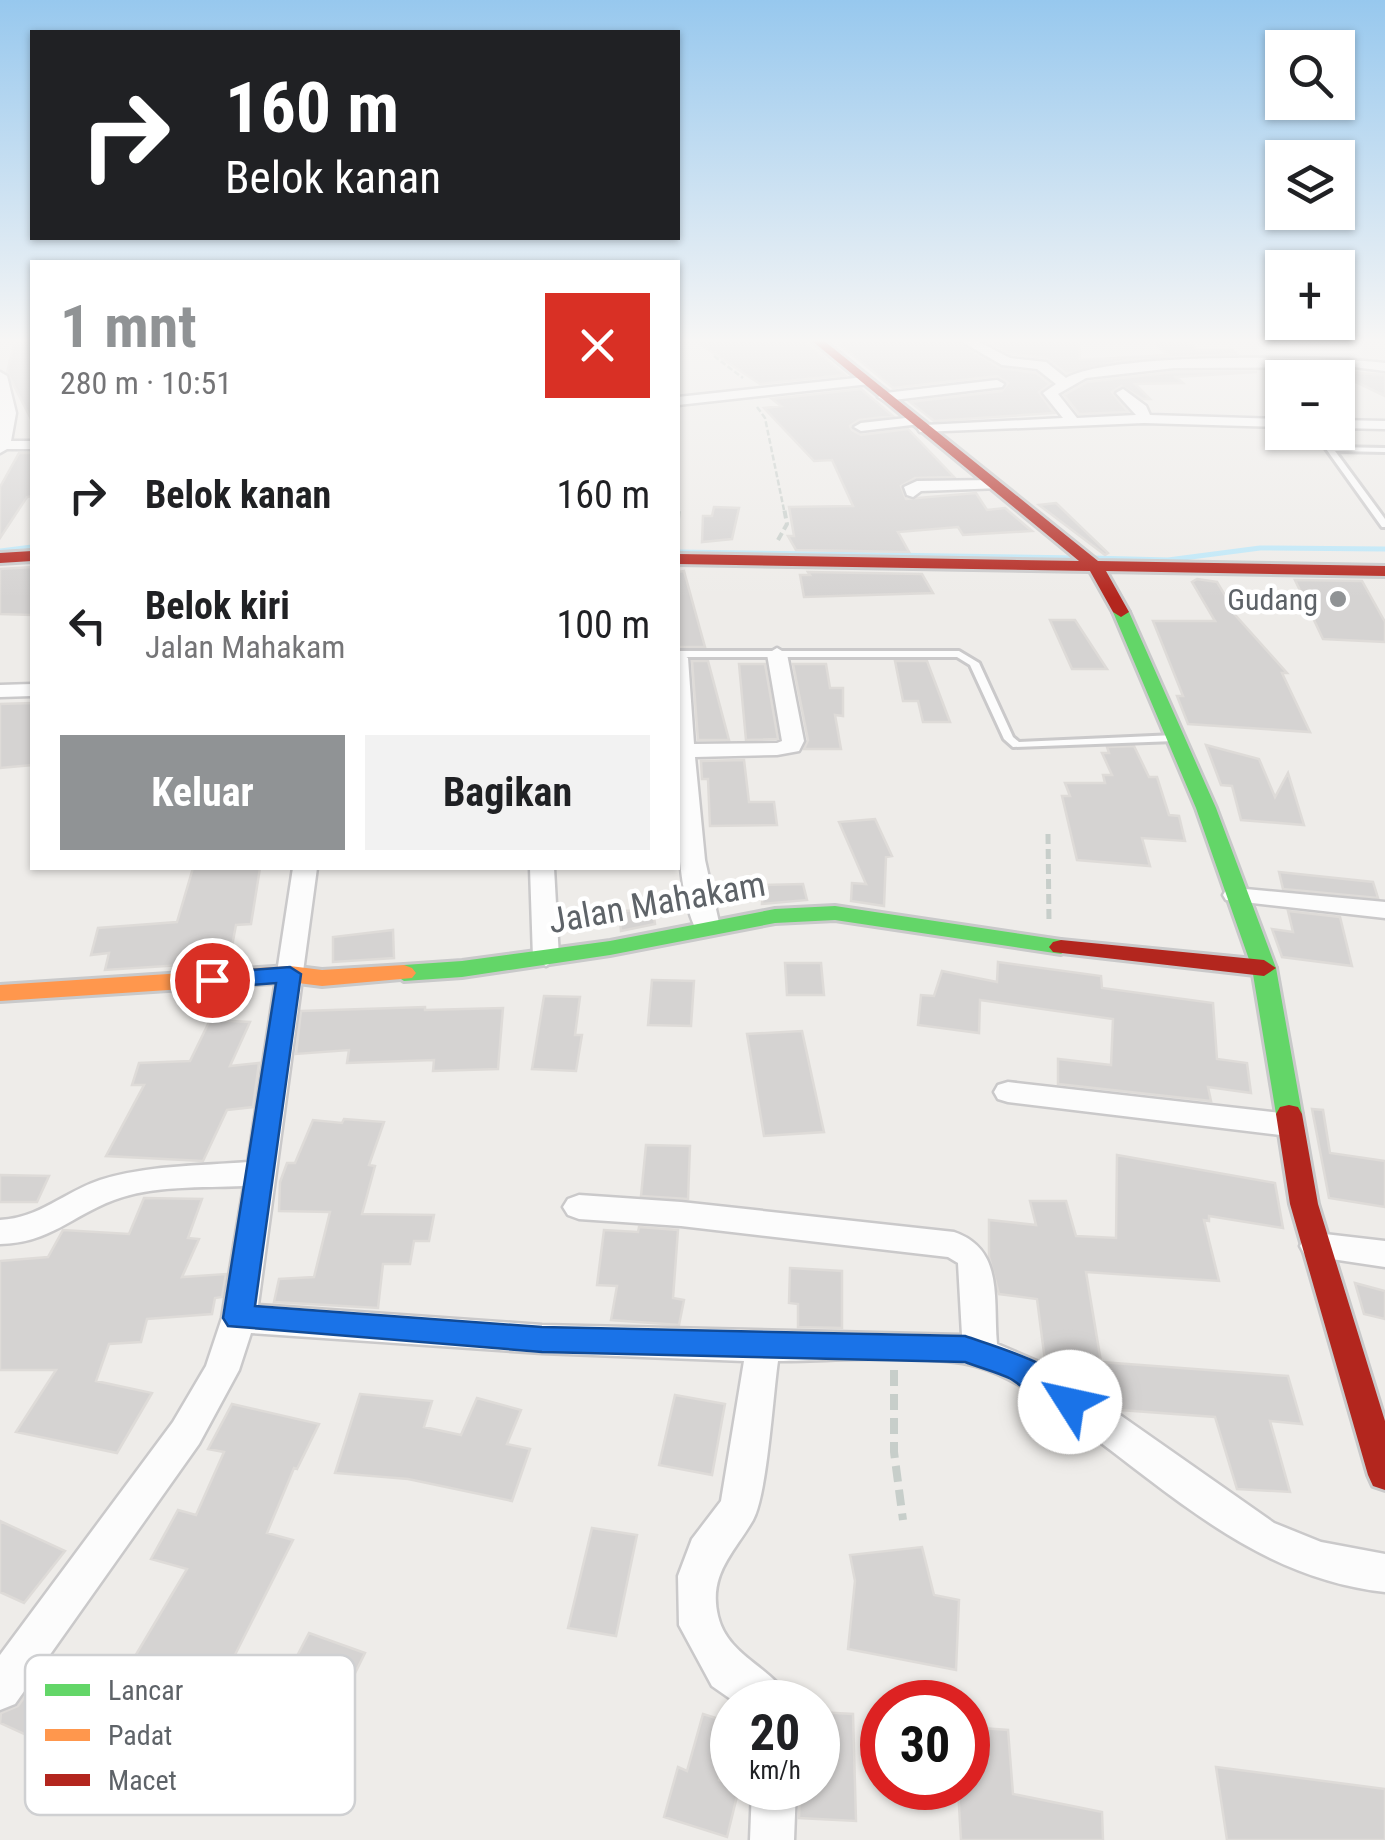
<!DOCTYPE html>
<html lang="id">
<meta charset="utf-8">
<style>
:root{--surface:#fff;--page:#f2f2f2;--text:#202124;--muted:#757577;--accent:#909395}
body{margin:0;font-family:"Roboto Condensed",sans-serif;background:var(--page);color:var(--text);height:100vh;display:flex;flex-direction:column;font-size:38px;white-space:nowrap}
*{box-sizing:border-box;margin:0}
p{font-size:32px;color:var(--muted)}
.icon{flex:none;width:55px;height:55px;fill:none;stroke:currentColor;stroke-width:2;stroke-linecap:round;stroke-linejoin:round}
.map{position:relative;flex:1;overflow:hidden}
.sheet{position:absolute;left:30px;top:260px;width:650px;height:610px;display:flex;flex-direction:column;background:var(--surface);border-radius:0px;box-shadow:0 2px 8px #0004}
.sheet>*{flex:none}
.guide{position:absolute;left:30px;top:30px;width:650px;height:210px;border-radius:0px;box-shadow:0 2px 8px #0004;background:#202124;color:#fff;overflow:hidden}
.buttons{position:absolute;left:1265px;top:30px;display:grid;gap:20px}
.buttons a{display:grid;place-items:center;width:90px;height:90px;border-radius:0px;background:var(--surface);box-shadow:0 2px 8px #0004;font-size:50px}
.speed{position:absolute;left:710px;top:1680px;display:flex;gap:20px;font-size:50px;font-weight:700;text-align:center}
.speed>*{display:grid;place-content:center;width:130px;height:130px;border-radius:50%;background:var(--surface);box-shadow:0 2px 8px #0004;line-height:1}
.speed small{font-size:25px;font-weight:400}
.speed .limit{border:15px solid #d22;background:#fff;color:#111}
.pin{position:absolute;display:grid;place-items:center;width:85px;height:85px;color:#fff;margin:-42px;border:5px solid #fff;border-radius:50%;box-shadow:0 2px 10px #0007}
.me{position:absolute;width:110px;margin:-55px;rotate:305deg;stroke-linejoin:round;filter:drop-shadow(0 0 8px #0008)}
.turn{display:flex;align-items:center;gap:35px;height:210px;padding:0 30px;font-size:45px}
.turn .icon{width:130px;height:130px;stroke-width:2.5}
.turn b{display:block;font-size:70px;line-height:85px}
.round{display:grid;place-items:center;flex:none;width:105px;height:105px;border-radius:0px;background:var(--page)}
.headline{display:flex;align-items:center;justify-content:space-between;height:170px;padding:0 30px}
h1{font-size:60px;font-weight:700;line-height:75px;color:var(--accent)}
.cta{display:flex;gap:20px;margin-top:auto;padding:20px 30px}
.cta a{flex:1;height:115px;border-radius:0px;background:var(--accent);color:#fff;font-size:40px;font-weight:700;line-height:115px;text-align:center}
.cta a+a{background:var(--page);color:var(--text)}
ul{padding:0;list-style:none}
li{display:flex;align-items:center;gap:30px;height:130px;padding:0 30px}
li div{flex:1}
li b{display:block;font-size:38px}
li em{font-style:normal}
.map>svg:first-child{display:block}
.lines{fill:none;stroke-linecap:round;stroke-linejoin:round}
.stream{stroke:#bde7f8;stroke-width:5}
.building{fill:#d5d3d2;stroke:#dedbd8;stroke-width:2.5}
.lane-casing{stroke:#cac9ca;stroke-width:6}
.street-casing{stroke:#cac9ca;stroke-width:5}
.fast-casing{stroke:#c9c9ca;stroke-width:6}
.slow-casing{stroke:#c9c9ca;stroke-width:6}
.jam-casing{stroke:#c9c9ca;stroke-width:6}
.path-far3{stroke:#c7ceca;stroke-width:2.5;stroke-dasharray:6 2.5;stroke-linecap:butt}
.path-far2{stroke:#c7ceca;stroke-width:4;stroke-dasharray:8 4;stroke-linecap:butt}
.path-far1{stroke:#c7ceca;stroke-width:5;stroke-dasharray:10 5;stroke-linecap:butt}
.path{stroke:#c7ceca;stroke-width:8;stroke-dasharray:16 8;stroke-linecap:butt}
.lane{fill:#fcfcfc;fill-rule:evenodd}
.street{fill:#fcfcfc;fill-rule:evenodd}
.fast{fill:#63d668;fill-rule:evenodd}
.slow{fill:#ff974d;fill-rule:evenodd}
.jam{fill:#b3261e;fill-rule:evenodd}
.route{fill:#1a73e8;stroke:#114b97;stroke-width:2.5}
.poi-dot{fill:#909395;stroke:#fff;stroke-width:4}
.labels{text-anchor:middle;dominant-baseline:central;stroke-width:9;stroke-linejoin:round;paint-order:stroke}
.far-poi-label{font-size:30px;fill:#5e6368;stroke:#fff;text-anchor:end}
.street-label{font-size:35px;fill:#5e6368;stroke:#fff}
.key{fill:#fff;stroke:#cfd0d2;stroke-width:2.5}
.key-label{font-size:28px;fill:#5e6368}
</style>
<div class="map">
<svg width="1385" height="1840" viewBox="0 0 1385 1840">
<rect width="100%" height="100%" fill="#eeece9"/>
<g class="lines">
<!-- stream -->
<path class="stream" d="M0 551 32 547
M678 552 1078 558
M1092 558 1168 560 1260 548 1385 549"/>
</g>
<!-- building -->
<path class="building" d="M15 340 32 341V421L7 372Z
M694 340H804L845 375 760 384Z
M834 340H955L1000 368 1036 373 1050 384 1039 392 1054 413 934 421 910 402 1002 391 1008 383 997 376 893 388Z
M984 340H1079L1080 360 1168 355 1152 340H1186L1197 350 1232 349 1237 354 1126 360 1067 374 1046 358 1011 354Z
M1333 371 1385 375V396Z
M1174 372H1257L1176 377 1183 383 1135 384 1150 399H1143L1121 386 1112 392 1128 412 1079 414 1064 395 1087 382Z
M861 389 893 416 859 420 850 426 852 430 861 435 908 429 954 477 915 478 901 486 906 499 976 493 987 510 1005 508 1032 531 963 535 958 527 898 532 909 552 796 550 788 536H794L789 507 853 506 832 460 814 461 764 408 781 406 772 399Z
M19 453H32V496L27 497 0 538V487Z
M1056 503 1108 553 1105 555 1039 505Z
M714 507 739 508 732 539 702 542 703 516H712Z
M32 567V615L0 614V569Z
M684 571 700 629 705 647H678V572Z
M808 572 922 574 933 593 804 597 800 575H810Z
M1197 579 1217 582 1232 607H1228L1287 673H1282L1310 732 1188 724 1177 696H1183L1153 621H1215L1192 582Z
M1295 580 1362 581 1385 622V642L1323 639Z
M1050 620H1075L1107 669H1072Z
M692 661H708L729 740H698Z
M895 661H927L950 722H923L918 701H903Z
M739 664H765L778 739 746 740Z
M793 664H826L830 688H843V716L835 715 841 749H804L808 740Z
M32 703V765L0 768V704Z
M1206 745 1259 759 1275 797 1288 773 1304 825 1241 820 1232 786 1221 785Z
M1134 746 1149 777H1157L1169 815 1179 816 1185 841 1142 838 1150 866 1077 860 1062 796H1070L1065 783H1105L1103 775H1112L1102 753H1109L1107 747Z
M744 760 749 802H774L777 825 710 826 708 779H702L701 761Z
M875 819 892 856 886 857 884 906 851 901 852 883 866 884 839 822Z
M193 868H260L251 924 236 925 229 962 105 970 109 953 91 955 98 928 177 922Z
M1279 872 1373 882 1378 898 1283 889Z
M803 884 807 900 762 904 763 885Z
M653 910 655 924 621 931 619 911Z
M1288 911 1340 917 1352 966 1282 957 1272 929 1293 932Z
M393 930 394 958 333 962V937Z
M998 962 1101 976 1102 988 1213 1003 1217 1059 1247 1063 1251 1093 1208 1087 1211 1101 1058 1084V1059L1111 1065 1113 1019 980 1000 979 1033 918 1025 921 995 934 996 942 971 997 982Z
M785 963H821L824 995H787Z
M652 980 694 981 691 1026 648 1025Z
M544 996 580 997 575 1035H582L576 1071 532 1069Z
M425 1007V1010L503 1008 498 1069 433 1071 434 1060 347 1063 349 1050 296 1054 301 1011Z
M210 1020 250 1022 230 1066 259 1063 253 1107 227 1110 203 1161 106 1156 144 1085H132L139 1063 190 1061Z
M802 1031 824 1132 764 1136 747 1034Z
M1312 1109 1323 1110 1330 1153 1385 1161V1207L1329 1198Z
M344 1119 384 1122 369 1165 375 1166 362 1214 434 1215 429 1241H414L410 1264H383L378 1308 274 1302 279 1279 314 1277 330 1212 279 1211 280 1182 287 1163H295L313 1120 342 1123Z
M646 1145 690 1146 688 1199 641 1196Z
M1117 1155 1275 1183 1283 1228 1209 1216V1221L1204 1220 1219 1281 1086 1272 1101 1362 1288 1376 1302 1424 1270 1421 1290 1492 1237 1489 1215 1417 1120 1410 1076 1376 1045 1361 1037 1299 999 1294 989 1257V1220L1036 1225 1030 1201H1066L1076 1236 1116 1238Z
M0 1175 49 1176 37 1202H0Z
M144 1198 202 1199 188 1238 199 1239 182 1277 226 1274 222 1297 215 1298 212 1314 147 1319 141 1342 109 1344 96 1381 152 1393 117 1453 16 1432 56 1370H0V1261L48 1257 63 1230 129 1234Z
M639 1227 678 1230 673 1298 684 1300 679 1325 611 1320 617 1286 597 1285 604 1230 638 1232Z
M790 1268 842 1271V1328L798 1327V1304L789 1303Z
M1355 1283 1385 1291V1319L1364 1314Z
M360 1394 432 1401 424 1427 461 1435 477 1398 521 1410 507 1444 530 1449 512 1501 408 1479 335 1473Z
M675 1395 725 1404 712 1475 659 1465Z
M232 1404 319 1424 297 1469 294 1468 267 1533 293 1540 205 1714 153 1696 105 1771 0 1723 1 1713 18 1706 43 1671 109 1700 187 1569 151 1559 178 1510 196 1515 224 1452 208 1449Z
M0 1521 65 1551 24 1603 0 1592Z
M592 1528 637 1535 616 1636 568 1628Z
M922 1547 934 1595 959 1600 956 1670 848 1649 855 1581 850 1555Z
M309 1633 365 1653 329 1726 271 1706Z
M818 1712 853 1714 856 1821 799 1818 800 1788H818Z
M703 1714 732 1723 719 1780 739 1788 727 1837 664 1817 678 1767 687 1771Z
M968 1727 1008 1730 1013 1794 1102 1812 1103 1840H961L958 1788H968Z
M1216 1767 1385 1789V1840H1227Z"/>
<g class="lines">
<defs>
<path id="lane" d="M1314 432H1321L1332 447 1385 448V452L1335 451 1385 519V527H1382Z
M678 651H959L979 663 1013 737 1019 742 1175 735 1180 738 1175 741 1013 747 1004 739 970 665 957 657H678Z"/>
<path id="street" d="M959 340H975L1010 358 1046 362 1066 378C1112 352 1326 356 1385 363V371L1354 367 1174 368 1086 378 1058 394 1077 418 1136 415 1116 393 1123 389 1146 406 1150 415 1282 419V427L1144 423 920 432 918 429 925 425 1063 418 1043 393 1056 384 1037 369 1002 365Z
M0 372 7 376 16 413 11 441H32V449H7L0 453Z
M865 377 872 381 870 384 678 405V397Z
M997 380 1004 384 1002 387 885 401 878 397 885 393Z
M915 417 922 421 920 424 861 431 854 427 861 423Z
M1338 420 1385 421V429L1338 428Z
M995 480 1003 485 1001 488 921 491 913 497 907 495 904 487 917 481Z
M777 648 787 654 804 741 799 751 777 755 695 757 705 860 720 927 716 933H698C667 880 678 717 678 652L688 658 694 744 777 743 782 741 767 654Z
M32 684V696L0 697V685Z
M293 868H317L258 1305 542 1325 962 1335 958 1263 948 1257 681 1226 579 1219 568 1215 563 1207 568 1199 579 1195 681 1202 954 1232C1004 1249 993 1298 997 1344L1053 1368 1274 1523 1321 1542 1385 1554V1592C1260 1578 1178 1499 1081 1428 1049 1404 1015 1377 976 1366 928 1353 831 1361 778 1361 773 1395 767 1495 753 1520 734 1553 708 1574 718 1616 728 1658 775 1667 790 1702H735L712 1686 679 1625 678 1576 692 1539 721 1501 744 1361 542 1353 251 1333 239 1370 199 1444 15 1704 0 1710V1655L173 1422 206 1366 222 1318 244 1186C202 1188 153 1185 114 1200 71 1216 50 1243 0 1244V1220C40 1218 64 1192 100 1180 148 1165 199 1166 248 1162Z
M530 868H554L559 958 546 966 533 958Z
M1235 888 1385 902V918L1226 900 1223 895 1226 890Z
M1008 1082 1289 1114 1299 1117 1304 1125 1299 1133 1289 1136 1008 1102 998 1099 994 1092 998 1085Z
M1316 1233 1385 1241V1267L1305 1255 1300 1246 1305 1237Z
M752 1788H796L794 1840H750Z"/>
<path id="fast" d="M1121 607 1129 612 1216 808 1276 968 1302 1114 1298 1121H1280L1276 1114 1252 968 1196 808 1113 612Z
M835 906 1061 940 1073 947 1061 954 835 920 775 923 610 955 462 977 404 981 392 973 404 965 462 961 610 941 775 909Z"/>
<path id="slow" d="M404 965 412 968 416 973 412 978 322 986 290 982 0 1001V985L290 966 322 970Z"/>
<path id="jam" d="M811 340H823L1098 561 1385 566V576L1106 571 1129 612 1121 617 1113 612 1090 571 678 564V554L1079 561Z
M32 551V561L0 563V553Z
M1061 940 1264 960 1276 968 1264 976 1053 952 1049 947 1053 942Z
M1289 1105 1298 1107 1302 1114 1318 1204 1385 1421V1490L1373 1486 1368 1475 1290 1204 1276 1114 1280 1107Z"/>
</defs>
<!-- lane casing -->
<use href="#lane" class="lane-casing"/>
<!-- street casing -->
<use href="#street" class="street-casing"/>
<!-- fast casing -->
<use href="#fast" class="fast-casing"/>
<!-- slow casing -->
<use href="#slow" class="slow-casing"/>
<!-- jam casing -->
<use href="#jam" class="jam-casing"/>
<!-- path-far3 -->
<path class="path-far3" d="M714 356 743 378
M757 407 765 418 784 510"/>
<!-- path-far2 -->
<path class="path-far2" d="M678 519 679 508
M778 540 787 524 784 508"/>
<!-- path-far1 -->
<path class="path-far1" d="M1048 834 1049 922"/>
<!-- path -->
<path class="path" d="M894 1370V1452L903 1520"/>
<!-- lane -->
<use href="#lane" class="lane"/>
<!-- street -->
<use href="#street" class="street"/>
<!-- fast -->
<use href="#fast" class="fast"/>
<!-- slow -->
<use href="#slow" class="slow"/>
<!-- jam -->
<use href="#jam" class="jam"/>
</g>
<!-- sky -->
<linearGradient id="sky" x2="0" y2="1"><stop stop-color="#97c8ee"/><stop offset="0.57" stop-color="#f7f6f5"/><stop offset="1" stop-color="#f7f6f5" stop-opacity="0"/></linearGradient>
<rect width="1385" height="598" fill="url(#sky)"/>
<!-- route -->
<path class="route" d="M290 967 301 974 255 1306 542 1327 965 1336C999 1348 1070 1367 1086 1402L1082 1411C1056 1421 1032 1392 1011 1379 997 1372 980 1368 965 1362L542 1352 228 1326 223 1318 276 983 212 988 200 980 212 973Z"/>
<!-- markers -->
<circle class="poi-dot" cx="1338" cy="599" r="10"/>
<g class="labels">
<!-- far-poi labels -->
<g class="far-poi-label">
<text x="1318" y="599">Gudang</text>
</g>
<!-- street labels -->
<g class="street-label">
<text transform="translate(657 903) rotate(-10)">Jalan Mahakam</text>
</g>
</g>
<!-- legend -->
<rect x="25" y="1655" width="330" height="160" rx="15" class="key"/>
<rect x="45" y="1684" width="45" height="12" fill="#63d668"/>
<rect x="45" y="1729" width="45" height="12" fill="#ff974d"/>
<rect x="45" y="1774" width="45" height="12" fill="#b3261e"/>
<g class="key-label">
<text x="108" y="1700">Lancar</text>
<text x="108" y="1745">Padat</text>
<text x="108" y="1790">Macet</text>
</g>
</svg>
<div class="buttons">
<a><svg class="icon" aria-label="search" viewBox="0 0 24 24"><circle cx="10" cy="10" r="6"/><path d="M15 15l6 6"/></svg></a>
<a><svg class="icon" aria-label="layers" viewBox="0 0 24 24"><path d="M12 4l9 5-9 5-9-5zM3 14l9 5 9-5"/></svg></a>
<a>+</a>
<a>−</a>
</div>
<div class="speed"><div>20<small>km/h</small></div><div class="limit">30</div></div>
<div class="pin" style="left:212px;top:980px;background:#d93025"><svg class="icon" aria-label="arrive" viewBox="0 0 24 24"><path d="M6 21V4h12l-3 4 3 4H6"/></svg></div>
<svg class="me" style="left:1070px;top:1402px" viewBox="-20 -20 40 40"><circle r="19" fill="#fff"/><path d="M0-13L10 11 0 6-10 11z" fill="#1a73e8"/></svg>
<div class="guide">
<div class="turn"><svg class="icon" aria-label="right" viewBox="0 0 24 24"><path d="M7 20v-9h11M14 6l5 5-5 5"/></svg><div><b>160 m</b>Belok kanan</div></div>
</div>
<section class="sheet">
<div class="headline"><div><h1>1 mnt</h1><p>280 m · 10:51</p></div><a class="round" style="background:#d93025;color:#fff"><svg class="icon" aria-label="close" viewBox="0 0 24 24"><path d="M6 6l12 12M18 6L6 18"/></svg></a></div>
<ul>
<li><svg class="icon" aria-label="right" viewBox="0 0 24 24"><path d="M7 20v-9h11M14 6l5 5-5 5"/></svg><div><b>Belok kanan</b></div><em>160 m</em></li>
<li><svg class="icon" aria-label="left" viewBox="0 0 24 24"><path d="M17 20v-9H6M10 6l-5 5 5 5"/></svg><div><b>Belok kiri</b><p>Jalan Mahakam</p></div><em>100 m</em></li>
</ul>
<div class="cta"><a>Keluar</a><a>Bagikan</a></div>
</section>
</div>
